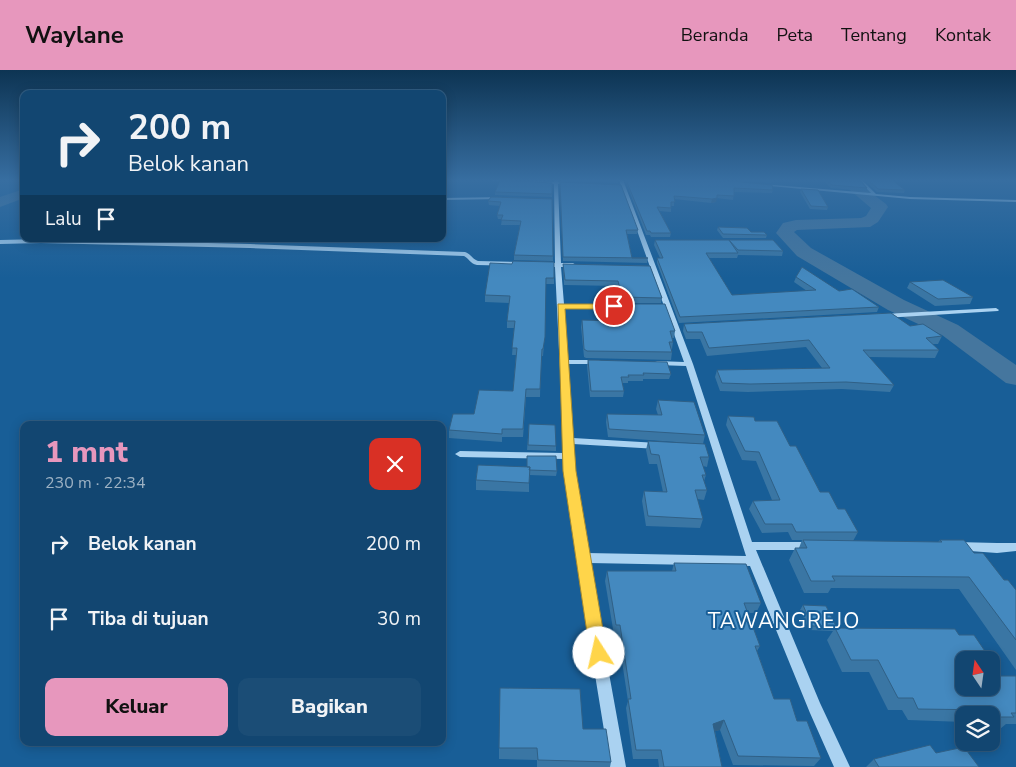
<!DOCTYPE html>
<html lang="id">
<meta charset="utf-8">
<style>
:root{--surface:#124671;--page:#1b4d76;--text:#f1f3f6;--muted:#9cb1c3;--line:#315e84;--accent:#e797bd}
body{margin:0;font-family:"Nunito Sans",sans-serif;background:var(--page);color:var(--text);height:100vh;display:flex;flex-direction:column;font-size:19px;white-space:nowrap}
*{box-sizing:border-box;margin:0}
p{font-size:16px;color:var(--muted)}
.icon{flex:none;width:28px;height:28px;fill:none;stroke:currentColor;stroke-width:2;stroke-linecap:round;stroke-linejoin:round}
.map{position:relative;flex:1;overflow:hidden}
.side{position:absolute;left:20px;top:351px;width:426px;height:325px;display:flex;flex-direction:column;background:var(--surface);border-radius:10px;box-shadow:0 2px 12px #0003,0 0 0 1px var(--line)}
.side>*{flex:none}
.top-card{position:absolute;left:20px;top:20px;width:426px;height:152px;border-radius:10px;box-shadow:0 2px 12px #0003,0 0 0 1px var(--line);background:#124671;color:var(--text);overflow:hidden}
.needle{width:32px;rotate:347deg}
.buttons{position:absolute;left:955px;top:581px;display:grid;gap:10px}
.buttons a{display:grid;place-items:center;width:45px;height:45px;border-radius:10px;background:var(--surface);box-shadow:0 2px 12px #0003,0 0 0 1px var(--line);font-size:25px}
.pin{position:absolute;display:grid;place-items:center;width:42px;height:42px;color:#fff;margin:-21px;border:2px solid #fff;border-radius:50%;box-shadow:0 1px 5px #0007}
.me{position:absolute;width:55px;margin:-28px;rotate:350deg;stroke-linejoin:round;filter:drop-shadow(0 0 4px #0008)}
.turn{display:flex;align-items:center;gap:18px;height:105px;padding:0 25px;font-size:22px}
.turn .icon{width:65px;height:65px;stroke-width:2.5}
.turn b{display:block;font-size:35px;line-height:42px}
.then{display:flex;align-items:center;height:48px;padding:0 25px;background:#0003;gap:10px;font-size:19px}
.round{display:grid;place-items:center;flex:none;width:52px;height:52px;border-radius:10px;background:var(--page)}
.summary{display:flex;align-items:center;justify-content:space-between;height:85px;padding:0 25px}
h1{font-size:30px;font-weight:800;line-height:38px;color:var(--accent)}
.primary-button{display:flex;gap:10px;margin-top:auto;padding:10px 25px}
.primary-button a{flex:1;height:58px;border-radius:10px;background:var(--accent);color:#111;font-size:20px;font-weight:800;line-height:58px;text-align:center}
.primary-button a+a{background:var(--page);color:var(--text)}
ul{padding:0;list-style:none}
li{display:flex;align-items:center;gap:15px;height:75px;padding:0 25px}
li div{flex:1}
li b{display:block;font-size:19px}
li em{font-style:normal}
header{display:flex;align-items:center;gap:30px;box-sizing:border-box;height:70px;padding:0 25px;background:var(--accent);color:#111}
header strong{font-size:24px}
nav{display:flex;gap:28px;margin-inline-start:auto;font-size:18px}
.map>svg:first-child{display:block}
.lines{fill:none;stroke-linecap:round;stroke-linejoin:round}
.river{fill:#45769e;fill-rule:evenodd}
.minor{fill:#aad2f1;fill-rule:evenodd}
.wall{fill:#3a76a4}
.shaded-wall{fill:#306086}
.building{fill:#4489bf;stroke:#306086}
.route{fill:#ffd54a;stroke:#a68a30}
.labels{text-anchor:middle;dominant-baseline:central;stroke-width:4;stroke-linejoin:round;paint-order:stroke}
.near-quarter-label{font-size:21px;letter-spacing:1px;fill:#fff;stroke:#185e97}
</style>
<header>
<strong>Waylane</strong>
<nav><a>Beranda</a><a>Peta</a><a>Tentang</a><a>Kontak</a></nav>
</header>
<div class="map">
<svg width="1016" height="697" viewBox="0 0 1016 697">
<rect width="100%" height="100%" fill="#185e97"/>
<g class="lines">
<!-- river -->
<path class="river" d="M838 110H854L886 134 888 137 878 152 870 157 797 160 794 162 811 178 904 230 958 255 1016 295V315L1006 313 942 265 888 240 797 186 776 163 783 153 796 150 861 148 866 146 871 138Z
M24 119V128L0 137V127Z"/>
<!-- minor -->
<path class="minor" d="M490 110H512L513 111 511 112Z
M554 110H558V112L562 113 558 114 561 193H573L576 195 573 197H561L564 234H635L638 236 635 238H564L567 290H599L603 292 599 294H568L573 368 658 373 663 376 658 379 573 374 575 401 587 483 746 486 686 296 657 295 653 293 657 291 684 292 619 110H623L693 294 752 472H811L815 473 817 476 815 479 811 480H756L820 633 850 697H834L810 643 750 496 589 493 626 697H610L576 488 565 389 460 387 455 384 460 381 564 383 555 197H544L541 195 544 193H555L554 114 527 112 529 111 554 112Z
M858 110H862L876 124 910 127 1016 130V132L910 129 759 115 761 114 871 123Z
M502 127 500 129 442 130V128Z
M41 169 250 174 465 182C471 184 472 189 478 191L523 192 526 194 523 196 477 195C469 193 470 189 464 186L250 178 41 173 0 174V170Z
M996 238 999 240 998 241 884 248 881 246 884 244Z
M956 472 997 473H1016V481L997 483 956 480 952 479 950 476 952 473Z"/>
</g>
<!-- wall -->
<path class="wall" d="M560 110H618V113Z
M625 110H721L773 120 772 123 734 122 733 130 716 128V132L711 133 674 129V136H671V142L659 141 671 163 670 167H651L650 165H646Z
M735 110H772L771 113Z
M822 110H860L867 118 866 121 831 118Z
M864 110H892L905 120 904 123 877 122Z
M552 113V127L495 125V122Z
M560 116 638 160 637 164H627L632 188H648L647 193 563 191Z
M801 119 828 137 827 140 810 139 800 122Z
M552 129 553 191 514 190V185L520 155H501L502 149H498L497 145 500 136 489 135 488 131Z
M718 157 751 162 767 165 766 168H723L717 160Z
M655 170H729L783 181 782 186 738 185 737 188H709L732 225 807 221 794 212 796 207 839 221 879 237 877 242 679 253 657 193V188H660L654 175Z
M512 194 554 208V214H546L544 274 543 286H541L540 327H526L523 367H502V372L449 368V360L513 321 516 285H512L514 258H507V251L509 233 485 232V225Z
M563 194 650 196 662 228 661 233H621L617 216 564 215Z
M910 212 973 227 970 234 935 236 907 218Z
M624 234 675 261 674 268H672L673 272 672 279H671L672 282 671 290 586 288 584 287 581 257 582 250 610 251V247H624L623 240Z
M684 254 910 256 942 266 938 274H932L939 280 935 288 869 287 894 315 890 322 842 319 748 322 720 321 715 307 717 300 822 298 806 277 707 286 700 269H686L683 261Z
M588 290 671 304 669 309H643V311H628V313H622L624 321 623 327H590L587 296Z
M658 330 705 365 703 374 608 367 606 352 607 344 658 345 656 339Z
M728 346 755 351 790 376 820 422 838 439 858 462 853 471 938 472 940 470 974 483 1016 520V600L959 519 831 518 828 523H804L789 490 795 478H799L802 470H792L788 462 762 463 749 439 753 431 772 430 756 391 742 390 726 355Z
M529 354 556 376V381L527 380Z
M442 357 447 366 446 409H442Z
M648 371 709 387 707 397 703 396 706 405 704 411 707 420 704 430 697 429 703 449 700 458 646 456 642 431 644 421 663 422 657 394H649L646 380Z
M478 395 557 401 556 406 529 405V422L476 420V410Z
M674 493 761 533 756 543H748L760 576 757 581 774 629 797 651 821 688 814 696 733 695 720 660 715 661 722 697H659L658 689H633L626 638 628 631 618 565H614L605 511 607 501H672Z
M803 535 836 556 833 561 809 560 800 540Z
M835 558 959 565 1001 606H1016V654H1006L1000 659H991V645H964V652L908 650 902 640H888L869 602H842L827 570Z
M583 659 611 692 610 697H537V690L499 689V678Z
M936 683 979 697H866L874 689Z"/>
<!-- shaded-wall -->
<path class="shaded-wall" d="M717 128 716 132 711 133 712 129Z
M446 357 447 366 446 409 445 400Z
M724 650 720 660 709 663 713 654Z"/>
<!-- building -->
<path class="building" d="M500 110 552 113V124L495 122Z
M626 110H721L772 115 773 120 734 118V126L717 125V128L712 129 674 126 675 132H671V138L657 137 671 163H651L650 161H647Z
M826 110H860L867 118 832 115Z
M868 110H892L905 120 878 119Z
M560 112 621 115 638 160H626L632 188H648L563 187Z
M801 119 818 120 828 137 811 136Z
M491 127 552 129 553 186 514 185 521 151 501 150 503 145H497L501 132 488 131Z
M718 157 747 158 751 162H764L767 165 723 164Z
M655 170H729L738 183H706L732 225 816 220 796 207 802 197 839 221 852 219 879 237 680 247 657 188H663Z
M729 170H773L783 181 738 180Z
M513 191 554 192V208H546L545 267 543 279H542L540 319H526L523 359H502V364L449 360 453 344H474L479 320 513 321 517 278H512L515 251H507L510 226 485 225 490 193 512 194Z
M563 194 650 196 662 228 622 227 618 211 565 210Z
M943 210 973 227 938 229 910 212Z
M624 234H665L675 261H670L673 272H669L672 282 587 281 584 279 582 250 611 251 610 247H627Z
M891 243 910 256 923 254 942 266 926 268 939 280H863L894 315 846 312 750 314 722 313 717 300 830 298 809 270 709 278 702 262H687L684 254Z
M588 290 667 292 671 304 643 303 644 305H628L629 307H621L624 321H591Z
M658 330 694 332 705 365 609 359 607 344 662 345Z
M728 346 754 347 755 351H777L790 376H796L820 422H829L838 439H845L858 462H796L792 454H765L753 431 780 430 759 382 745 381Z
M529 354 555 355 556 376 528 375Z
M442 357H446L445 400H442Z
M648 371 705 374 709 387H700L706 405H702L707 420H695L703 449 648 446 644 421 667 422 659 385 651 384Z
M527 386H556L557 401 529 400 530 397H527Z
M478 395 530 397 529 413 476 410Z
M803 470 942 472 940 470H964L974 483H983L1004 510H1008L1016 520V570L969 507 832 506 835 511H811L795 478H807Z
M674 493 746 494 761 533H744L760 576H755L774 629H790L797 651H807L821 688 738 686 724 650 713 654 722 697H664L661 680H636L628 629H631L620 555H616L607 501H676Z
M803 535 826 536 836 556H812Z
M835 558 955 559 959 565H974L991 590H964V618H991V591L1001 606H1016V643H1011L1014 647H997L993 640 918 639 913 628H898L878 590H851Z
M500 618 580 619 583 659H606L611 692 538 690 537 678H499Z
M930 675 936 683 964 677 979 697H879L874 689Z"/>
<!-- sky -->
<linearGradient id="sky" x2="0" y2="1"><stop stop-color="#0d3453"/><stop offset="0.53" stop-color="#376ea1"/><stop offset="1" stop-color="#376ea1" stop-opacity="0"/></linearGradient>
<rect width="1016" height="208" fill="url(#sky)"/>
<!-- route -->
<path class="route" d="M558 234H614L619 236 614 239H565L576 401 607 583 605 589 599 591 592 589 590 583 563 401Z"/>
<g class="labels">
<!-- near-quarter labels -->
<g class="near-quarter-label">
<text x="784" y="551">TAWANGREJO</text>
</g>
</g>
</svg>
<div class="buttons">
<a><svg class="needle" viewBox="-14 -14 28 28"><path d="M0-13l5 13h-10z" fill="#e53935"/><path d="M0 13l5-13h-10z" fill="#9cb1c3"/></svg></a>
<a><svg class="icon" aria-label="layers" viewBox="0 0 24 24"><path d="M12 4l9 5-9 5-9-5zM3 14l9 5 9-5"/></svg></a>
</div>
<div class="pin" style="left:614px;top:236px;background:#d93025"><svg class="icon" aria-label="arrive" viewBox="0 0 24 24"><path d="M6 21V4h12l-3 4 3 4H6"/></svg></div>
<svg class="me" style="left:599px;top:583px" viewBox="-20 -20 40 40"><circle r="19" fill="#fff"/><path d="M0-13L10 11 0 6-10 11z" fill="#ffd54a"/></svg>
<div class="top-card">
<div class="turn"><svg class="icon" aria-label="right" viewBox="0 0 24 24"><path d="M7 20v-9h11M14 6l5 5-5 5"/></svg><div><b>200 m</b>Belok kanan</div></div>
<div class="then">Lalu<svg class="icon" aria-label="arrive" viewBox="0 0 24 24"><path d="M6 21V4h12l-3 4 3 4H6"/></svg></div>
</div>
<section class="side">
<div class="summary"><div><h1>1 mnt</h1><p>230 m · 22:34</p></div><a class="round" style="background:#d93025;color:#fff"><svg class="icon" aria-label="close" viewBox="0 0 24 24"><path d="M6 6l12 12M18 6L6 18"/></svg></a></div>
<ul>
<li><svg class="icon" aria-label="right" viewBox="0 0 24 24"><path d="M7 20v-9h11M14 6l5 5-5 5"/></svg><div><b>Belok kanan</b></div><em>200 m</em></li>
<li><svg class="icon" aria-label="arrive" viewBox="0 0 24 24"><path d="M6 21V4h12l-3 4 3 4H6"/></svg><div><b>Tiba di tujuan</b></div><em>30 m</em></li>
</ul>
<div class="primary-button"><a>Keluar</a><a>Bagikan</a></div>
</section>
</div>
